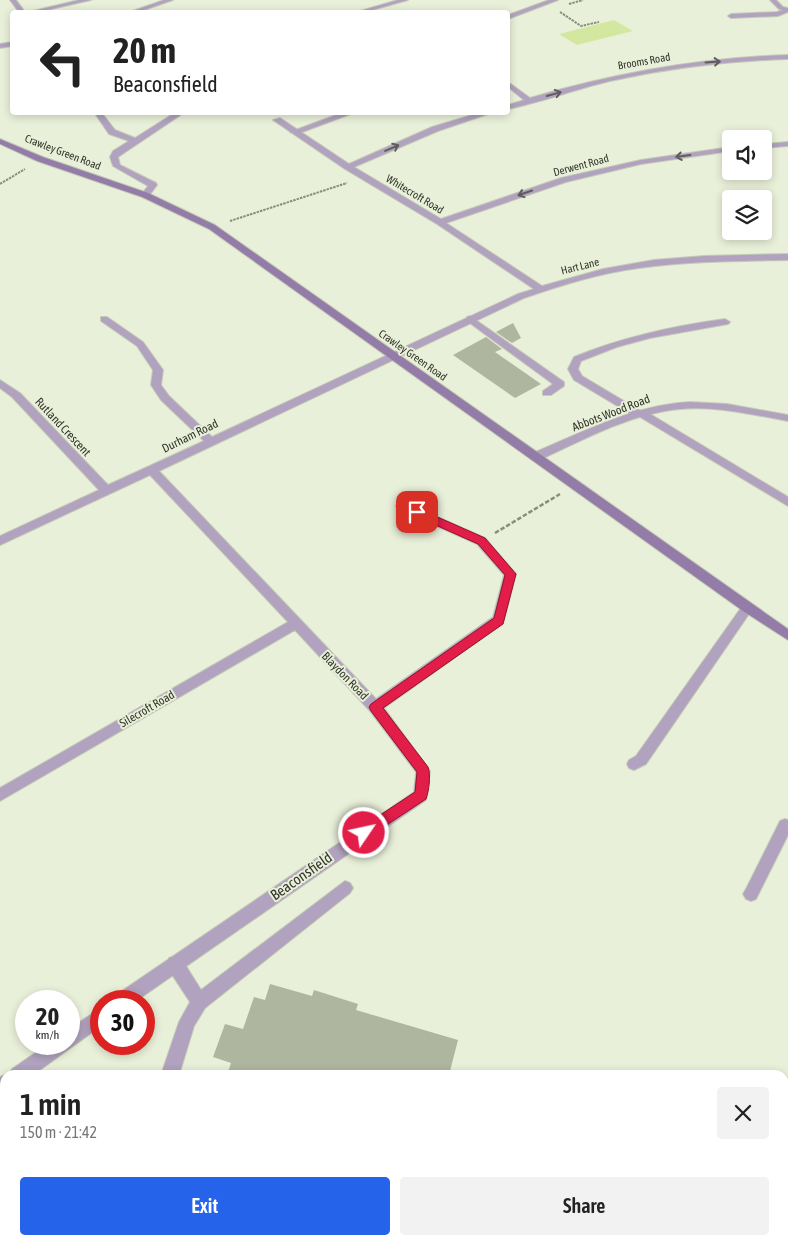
<!DOCTYPE html>
<meta charset="utf-8">
<style>
:root{--surface:#fff;--page:#f2f2f2;--text:#222;--muted:#767676;--accent:#2563eb}
body{margin:0;font-family:"Asap Condensed",sans-serif;background:var(--page);color:var(--text);height:100vh;display:flex;flex-direction:column;font-size:19px;white-space:nowrap}
*{box-sizing:border-box;margin:0}
p{font-size:16px;color:var(--muted)}
.icon{flex:none;width:28px;height:28px;fill:none;stroke:currentColor;stroke-width:2;stroke-linecap:round;stroke-linejoin:round}
.map{position:relative;flex:1;overflow:hidden}
.side{position:absolute;left:0px;top:1070px;width:789px;height:175px;display:flex;flex-direction:column;background:var(--surface);border-radius:15px 15px 0 0;box-shadow:0 2px 8px #0003}
.side>*{flex:none}
.hud{position:absolute;left:10px;top:10px;width:500px;height:105px;border-radius:5px;box-shadow:0 2px 8px #0003;background:#fff;color:var(--text);overflow:hidden}
.controls{position:absolute;left:722px;top:130px;display:grid;gap:10px}
.controls a{display:grid;place-items:center;width:50px;height:50px;border-radius:5px;background:var(--surface);box-shadow:0 2px 8px #0003;font-size:25px}
.speed{position:absolute;left:15px;top:990px;display:flex;gap:10px;font-size:25px;font-weight:700;text-align:center}
.speed>*{display:grid;place-content:center;width:65px;height:65px;border-radius:50%;background:var(--surface);box-shadow:0 2px 8px #0003;line-height:1}
.speed small{font-size:12px;font-weight:400}
.speed .limit{border:8px solid #d22;background:#fff;color:#111}
.pin{position:absolute;display:grid;place-items:center;width:42px;height:42px;color:#fff;margin:-21px;border-radius:10px;box-shadow:0 2px 8px #0006}
.me{position:absolute;width:55px;margin:-28px;rotate:56deg;stroke-linejoin:round;filter:drop-shadow(0 0 4px #0008)}
.turn{display:flex;align-items:center;gap:18px;height:105px;padding:0 20px;font-size:22px}
.turn .icon{width:65px;height:65px;stroke-width:2.5}
.turn b{display:block;font-size:35px;line-height:42px}
.round{display:grid;place-items:center;flex:none;width:52px;height:52px;border-radius:5px;background:var(--page)}
.headline{display:flex;align-items:center;justify-content:space-between;height:85px;padding:0 20px}
h1{font-size:30px;font-weight:600;line-height:38px}
.primary-button{display:flex;gap:10px;margin-top:auto;padding:10px 20px}
.primary-button a{flex:1;height:58px;border-radius:5px;background:var(--accent);color:#fff;font-size:20px;font-weight:600;line-height:58px;text-align:center}
.primary-button a+a{background:var(--page);color:var(--text)}
.map>svg:first-child{display:block}
.green{fill:#d4e7a0}
.building{fill:#afb6a0}
.lines{fill:none;stroke-linecap:round;stroke-linejoin:round}
.lane-casing{stroke:#c5cbb6;stroke-width:2}
.street-casing{stroke:#c5cbb6;stroke-width:2}
.secondary-casing{stroke:#c5cbb6;stroke-width:2}
.path-far1{stroke:#888d7d;stroke-width:2;stroke-dasharray:2.5 1;stroke-linecap:butt}
.path{stroke:#888d7d;stroke-width:2.5;stroke-dasharray:4.5 2;stroke-linecap:butt}
.lane{fill:#b1a2bf;fill-rule:evenodd}
.street{fill:#b1a2bf;fill-rule:evenodd}
.secondary{fill:#937da8;fill-rule:evenodd}
.oneway{stroke:#5f5c5f}
.route{fill:#e11d48;stroke:#92132f}
.labels{text-anchor:middle;dominant-baseline:central;stroke-width:4;stroke-linejoin:round;paint-order:stroke}
.far-street-label{font-size:11px;fill:#33362c;stroke:#e9f0d9}
.street-label{font-size:12px;fill:#33362c;stroke:#e9f0d9}
.near-street-label{font-size:15px;fill:#33362c;stroke:#e9f0d9}
</style>
<div class="map">
<svg width="788" height="1245" viewBox="0 0 788 1245">
<rect width="100%" height="100%" fill="#e9f0d9"/>
<!-- green -->
<path class="green" d="M614 20 633 31 577 45 559 34Z"/>
<!-- building -->
<path class="building" d="M513 323 521 338 512 343 496 332Z
M486 337 502 349 495 352 541 384 515 398 453 355Z
M270 984 312 996 314 990 358 1004 356 1010 458 1040 449 1075H227L231 1063 213 1057 225 1024 243 1029 254 997 265 1000Z"/>
<g class="lines">
<defs>
<path id="lane" d="M10 0H16L25 12H19Z
M79 0H91L38 12 33 11Z
M788 8V12L778 16 731 18 728 16 731 14 777 12Z
M344 112H356L297 134 290 132Z
M470 316 564 382V386L551 395H543V391L553 384 467 321V317Z
M725 319 730 322 728 324 650 338 617 347 581 361 578 369 582 376 639 410 645 411 788 497V506L640 417 634 416 574 380 568 369 574 357C623 337 673 326 725 319Z
M747 603 751 605 753 608 751 611 646 764 634 770 629 768 627 764 629 760 636 756 743 605Z
M345 881 350 883 353 888 350 893 205 1008 194 1026 179 1075H161L179 1022 190 1002 169 970 167 964 169 958 175 956 181 958 201 990Z
M0 1109 5 1111V1140L0 1138Z
M226 1240H249L251 1245H228Z"/>
<path id="street" d="M164 0H173L138 12H130Z
M398 0H408L365 12H357Z
M549 0H558L508 19V15Z
M770 0H776L783 7 788 8V12L779 9Z
M12 42V46L0 48V44Z
M788 55V59C728 61 669 68 610 81 576 89 542 102 508 109V105L524 100 508 87V82L530 98C615 73 700 58 788 55Z
M94 112H101L115 130 135 138 176 112H185L118 157 120 165 156 183 157 185 148 197 141 195 148 186 113 166 110 157 113 151 129 141 109 134Z
M482 112H494L438 131 354 167 441 219 561 178 641 160 731 147V151L641 164 566 182 446 223 542 286 603 269 654 260 704 256 788 254V260C738 261 688 261 639 268 600 273 562 285 524 298L159 471 376 699 493 617 504 575 477 544 398 509 396 506 398 503H406L485 538 516 574 503 623 384 708 430 771 426 800 136 1001H114L116 995 414 792 416 772 370 711 295 630 0 801V788L288 622 150 475 0 545V536L99 490 12 397 0 388V380L20 393 108 485 204 441 161 400 151 385 153 370 137 346 101 321V317H107L143 342 163 370 161 385 169 396 212 437 518 294 534 289 437 224 345 169 273 120 280 118 349 164 432 127Z
M788 142V146L764 148V144Z
M690 402 727 404 788 415V421C750 414 709 404 671 410 624 417 581 441 539 460L535 461 530 457 531 454C583 432 633 405 690 402Z
M785 819 788 820V835L756 899 751 901 746 899 743 894 746 889 780 821Z
M101 1008V1026L33 1075H9L12 1069 48 1044H69V1029Z
M5 1075V1095L0 1097V1077Z"/>
<path id="secondary" d="M0 139 43 157 148 193 215 225 788 629V640L743 611 209 229 142 197 37 161 0 144Z"/>
</defs>
<!-- lane casing -->
<use href="#lane" class="lane-casing"/>
<!-- street casing -->
<use href="#street" class="street-casing"/>
<!-- secondary casing -->
<use href="#secondary" class="secondary-casing"/>
<!-- path-far1 -->
<path class="path-far1" d="M569 4 583 0
M560 12 581 26 599 22
M0 184 25 169
M230 221 347 183"/>
<!-- path -->
<path class="path" d="M495 533 560 494"/>
<!-- lane -->
<use href="#lane" class="lane"/>
<!-- street -->
<use href="#street" class="street"/>
<!-- secondary -->
<use href="#secondary" class="secondary"/>
</g>
<!-- one-way arrows -->
<defs><path id="oneway-shaft" d="M-6 0H5M1.5-3L5.5 0L1.5 3" fill="none" stroke-width="1.6" stroke-linecap="round" stroke-linejoin="round" transform="scale(1.25)"/></defs>
<g class="oneway">
<use href="#oneway-shaft" transform="translate(713 62) rotate(-4)"/>
<use href="#oneway-shaft" transform="translate(554 94) rotate(-15)"/>
<use href="#oneway-shaft" transform="translate(392 148) rotate(-23)"/>
<use href="#oneway-shaft" transform="translate(683 156) rotate(172)"/>
<use href="#oneway-shaft" transform="translate(525 193) rotate(161)"/>
</g>
<!-- route -->
<path class="route" d="M417 508 485 538 516 574 503 624 383 708 428 767C431 775 429 791 426 799L364 840 359 838 357 833 359 829 415 792 417 772 371 711 369 707 371 704 494 618 505 575 478 544 413 515V509Z"/>
<g class="labels">
<!-- far-street labels -->
<g class="far-street-label">
<text transform="translate(644 61) rotate(-10)">Brooms Road</text>
<text transform="translate(63 152) rotate(21)">Crawley Green Road</text>
<text transform="translate(581 165) rotate(-15)">Derwent Road</text>
<text transform="translate(415 194) rotate(31)">Whitecroft Road</text>
<text transform="translate(580 266) rotate(-14)">Hart Lane</text>
<text transform="translate(413 355) rotate(35)">Crawley Green Road</text>
</g>
<!-- street labels -->
<g class="street-label">
<text transform="translate(611 413) rotate(-21)">Abbots Wood Road</text>
<text transform="translate(63 427) rotate(47)">Rutland Crescent</text>
<text transform="translate(190 436) rotate(-26)">Durham Road</text>
<text transform="translate(345 676) rotate(46)">Blaydon Road</text>
<text transform="translate(147 709) rotate(-30)">Silecroft Road</text>
</g>
<!-- near-street labels -->
<g class="near-street-label">
<text transform="translate(301 876) rotate(-35)">Beaconsfield</text>
</g>
</g>
</svg>
<div class="controls">
<a><svg class="icon" aria-label="sound" viewBox="0 0 24 24"><path d="M4 9h4l5-4v14l-5-4H4zM17 9q2 3 0 6"/></svg></a>
<a><svg class="icon" aria-label="layers" viewBox="0 0 24 24"><path d="M12 4l9 5-9 5-9-5zM3 14l9 5 9-5"/></svg></a>
</div>
<div class="speed"><div>20<small>km/h</small></div><div class="limit">30</div></div>
<div class="pin" style="left:417px;top:512px;background:#d93025"><svg class="icon" aria-label="arrive" viewBox="0 0 24 24"><path d="M6 21V4h12l-3 4 3 4H6"/></svg></div>
<svg class="me" style="left:364px;top:833px" viewBox="-20 -20 40 40"><circle r="17" fill="#e11d48" stroke="#fff" stroke-width="3"/><path d="M0-11L8 9 0 5-8 9z" fill="#fff"/></svg>
<div class="hud">
<div class="turn"><svg class="icon" aria-label="left" viewBox="0 0 24 24"><path d="M17 20v-9H6M10 6l-5 5 5 5"/></svg><div><b>20 m</b>Beaconsfield</div></div>
</div>
<section class="side">
<div class="headline"><div><h1>1 min</h1><p>150 m · 21:42</p></div><a class="round"><svg class="icon" aria-label="close" viewBox="0 0 24 24"><path d="M6 6l12 12M18 6L6 18"/></svg></a></div>
<div class="primary-button"><a>Exit</a><a>Share</a></div>
</section>
</div>
